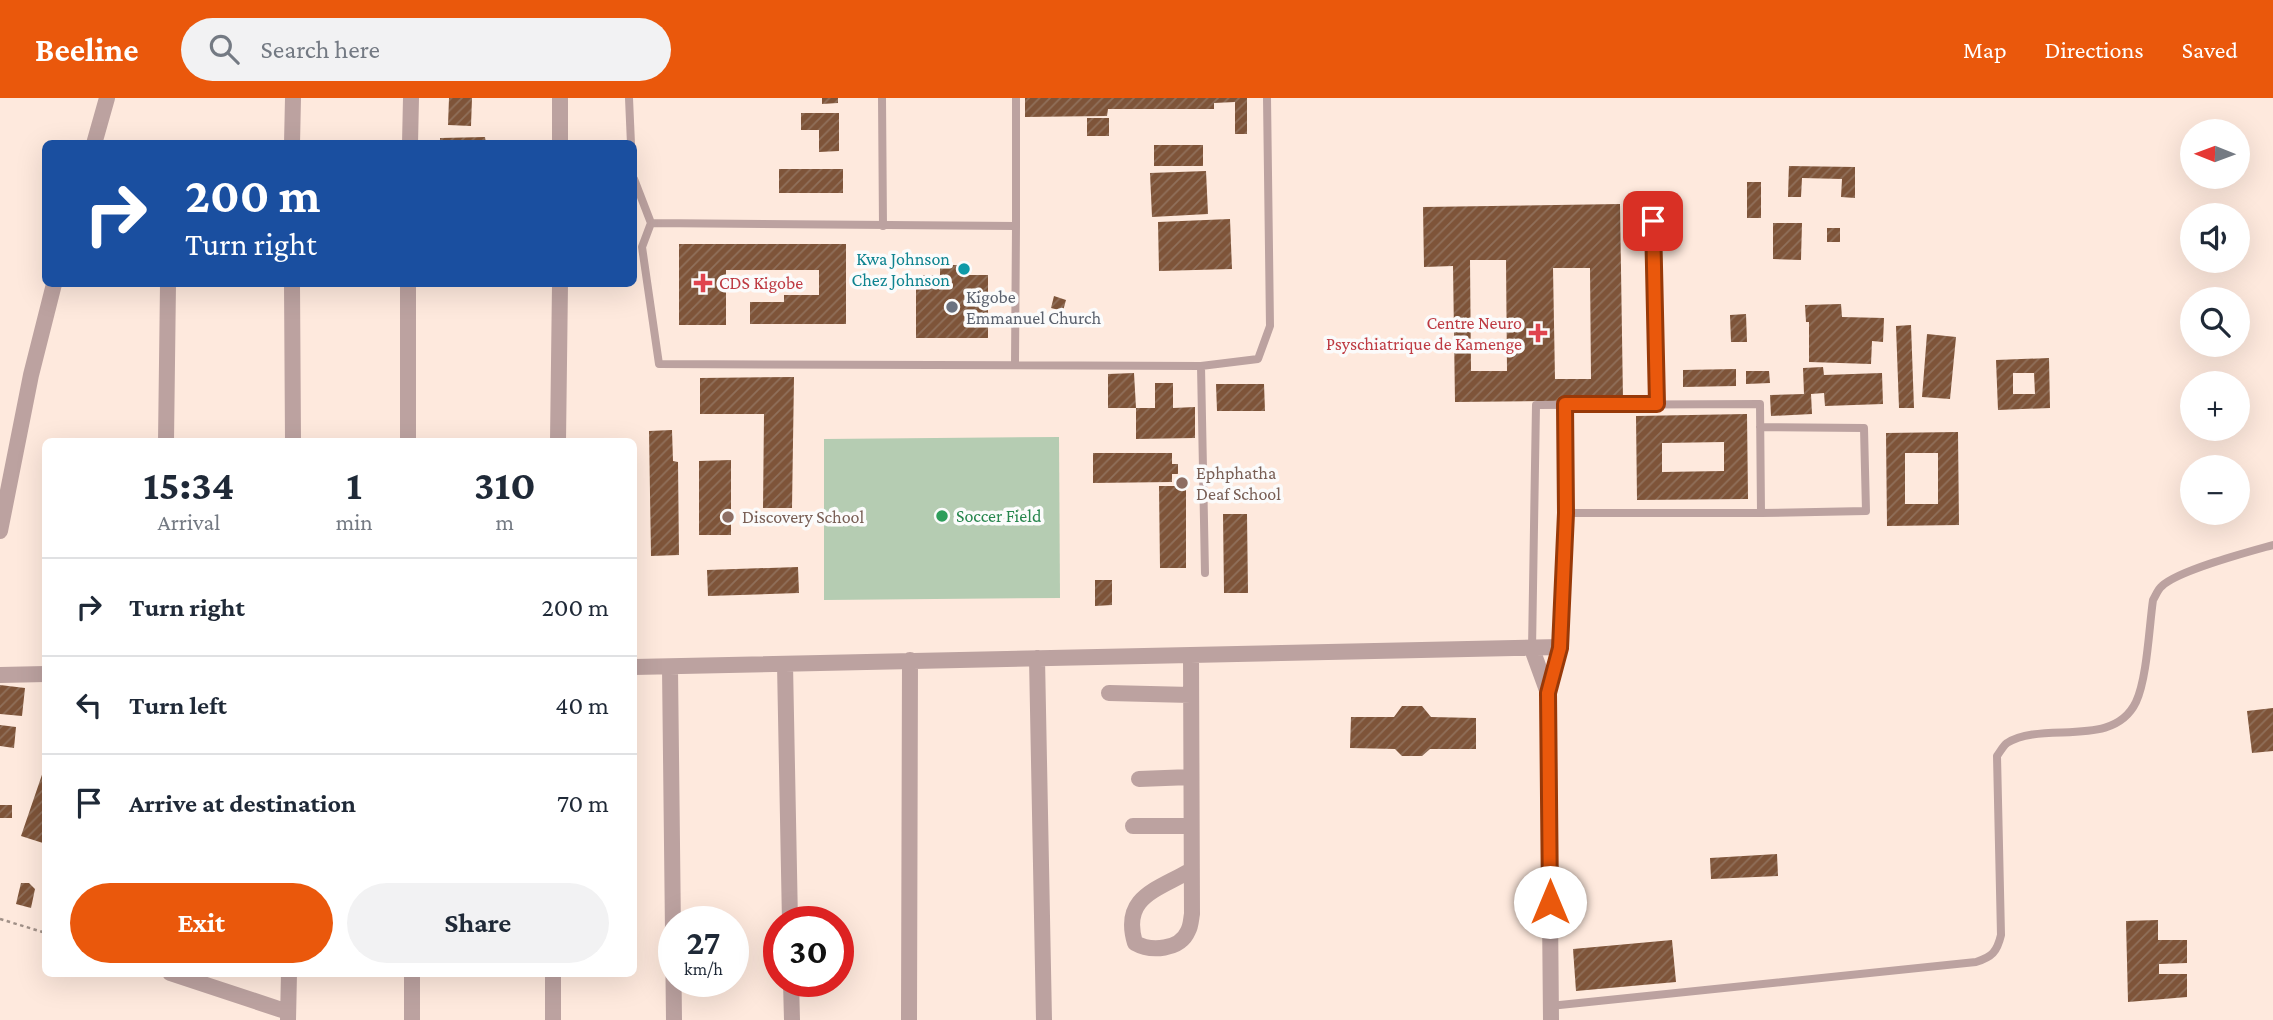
<!DOCTYPE html>
<meta charset="utf-8">
<style>
:root{--surface:#fff;--page:#f2f2f3;--text:#1f2937;--muted:#747a83;--line:#e0e1e3;--accent:#ea580c}
body{margin:0;font-family:"Crimson Pro",serif;background:var(--page);color:var(--text);height:100vh;display:flex;flex-direction:column;font-size:26px;white-space:nowrap}
*{box-sizing:border-box;margin:0}
p{font-size:23px;color:var(--muted)}
.icon{flex:none;width:38px;height:38px;fill:none;stroke:currentColor;stroke-width:2;stroke-linecap:round;stroke-linejoin:round}
.map{position:relative;flex:1;overflow:hidden}
.side{position:absolute;left:42px;top:340px;width:595px;height:539px;display:flex;flex-direction:column;background:var(--surface);border-radius:10px;box-shadow:0 7px 28px #0002}
.side>*{flex:none}
.banner{position:absolute;left:42px;top:42px;width:595px;height:147px;border-radius:10px;box-shadow:0 7px 28px #0002;background:#1a4fa0;color:#fff;overflow:hidden}
.needle{width:46px;rotate:271deg}
.controls{position:absolute;left:2180px;top:21px;display:grid;gap:14px}
.controls a{display:grid;place-items:center;width:70px;height:70px;border-radius:50%;background:var(--surface);box-shadow:0 7px 28px #0002;font-size:35px}
.speed{position:absolute;left:658px;top:808px;display:flex;gap:14px;font-size:35px;font-weight:700;text-align:center}
.speed>*{display:grid;place-content:center;width:91px;height:91px;border-radius:50%;background:var(--surface);box-shadow:0 7px 28px #0002;line-height:1}
.speed small{font-size:18px;font-weight:400}
.speed .limit{border:10px solid #d22;background:#fff;color:#111}
.pin{position:absolute;display:grid;place-items:center;width:60px;height:60px;color:#fff;margin:-30px;border-radius:14px;box-shadow:0 4px 10px #0006}
.me{position:absolute;width:77px;margin:-38px;rotate:0deg;stroke-linejoin:round;filter:drop-shadow(0 0 5px #0008)}
.turn{display:flex;align-items:center;gap:24px;height:147px;padding:0 28px;font-size:32px}
.turn .icon{width:91px;height:91px;stroke-width:2.5}
.turn b{display:block;font-size:49px;line-height:60px}
.eta{display:flex;justify-content:space-evenly;align-items:center;height:119px;text-align:center}
.eta b{font-size:42px;font-weight:700;line-height:49px}
.primary-button{display:flex;gap:14px;margin-top:auto;padding:14px 28px}
.primary-button a{flex:1;height:80px;border-radius:42px;background:var(--accent);color:#fff;font-size:28px;font-weight:700;line-height:80px;text-align:center}
.primary-button a+a{background:var(--page);color:var(--text)}
ul{padding:0;list-style:none}
li{display:flex;align-items:center;gap:21px;height:98px;padding:0 28px;border-top:2px solid var(--line)}
li div{flex:1}
li b{display:block;font-size:26px}
li em{font-style:normal}
header{display:flex;align-items:center;gap:42px;box-sizing:border-box;height:98px;padding:0 35px;background:var(--accent);color:#fff}
header strong{font-size:33px}
nav{display:flex;gap:38px;margin-inline-start:auto;font-size:24px}
.search{width:490px;height:63px;background:var(--page);display:flex;align-items:center;gap:18px;box-sizing:border-box;padding:0 24px;border-radius:38px;color:var(--muted);font-size:26px}
.map>svg:first-child{display:block}
.pitch{fill:#b5ccb2}
.building{fill:url(#building-hatch);fill-rule:evenodd}
.lines{fill:none;stroke-linecap:round;stroke-linejoin:round}
.path{stroke:#a09087;stroke-width:2.5;stroke-dasharray:3.5 3.5;stroke-linecap:butt}
.lane{stroke:#bca2a0;stroke-width:8}
.street{stroke:#bca2a0;stroke-width:16}
.route-casing{stroke:#983908;stroke-width:18}
.route{stroke:#ea580c;stroke-width:12}
.culture-dot{fill:#0f9aa8;stroke:#fbfbfb;stroke-width:2.5}
.health-dot{fill:#e0444e;stroke:#fbfbfb;stroke-width:2.5}
.worship-dot{fill:#6b7280;stroke:#fbfbfb;stroke-width:2.5}
.education-dot{fill:#8d6e63;stroke:#fbfbfb;stroke-width:2.5}
.leisure-dot{fill:#2e9e5b;stroke:#fbfbfb;stroke-width:2.5}
.labels{text-anchor:middle;dominant-baseline:central;stroke-width:7;stroke-linejoin:round;paint-order:stroke}
.culture-label{font-size:18px;fill:#0d838f;stroke:#fbfbfb;text-anchor:end}
.health-label{font-size:18px;fill:#be3a42;stroke:#fbfbfb;text-anchor:start}
.worship-label{font-size:18px;fill:#5b616d;stroke:#fbfbfb;text-anchor:start}
.education-label{font-size:18px;fill:#785e54;stroke:#fbfbfb;text-anchor:start}
.leisure-label{font-size:18px;fill:#27864d;stroke:#fbfbfb;text-anchor:start}
</style>
<header>
<strong>Beeline</strong>
<div class="search"><svg class="icon" aria-label="search" viewBox="0 0 24 24"><circle cx="10" cy="10" r="6"/><path d="M15 15l6 6"/></svg>Search here</div>
<nav><a>Map</a><a>Directions</a><a>Saved</a></nav>
</header>
<div class="map">
<svg width="2273" height="922" viewBox="0 0 2273 922">
<defs>
<pattern id="building-hatch" width="6" height="6" patternUnits="userSpaceOnUse" patternTransform="scale(1.75)"><rect width="6" height="6" fill="#7e5439"/><path d="M-1 1l2-2M0 6l6-6M5 7l2-2" fill="none" stroke="#90705b"/></pattern>
</defs>
<rect width="100%" height="100%" fill="#fee9dd"/>
<!-- pitch -->
<path class="pitch" d="M1059 339 1060 500 824 502V341Z"/>
<!-- building -->
<path class="building" d="M449 0H472L471 28 448 27Z
M822 0H838V5L822 6Z
M1025 0H1247V36H1235V4L1214 5V11H1108L1107 18 1025 19Z
M801 15H839V53L819 54V32H801Z
M1087 20H1109V38H1087Z
M485 39 486 46H440V40Z
M1154 47H1203V68H1154Z
M1789 68 1855 69V100L1841 99 1842 81 1802 80 1801 99H1788Z
M779 71H843V95H779Z
M1206 73 1208 116 1152 119 1150 75Z
M1747 84H1761V120H1747Z
M1620 106 1623 302 1455 304 1453 168 1424 169 1423 109ZM1470 162H1506L1507 273H1471ZM1553 170H1590L1591 281H1555Z
M1230 121 1232 171 1159 173 1158 124Z
M1773 125H1802L1801 162 1773 161Z
M1827 130H1840V144H1827Z
M679 146H846V226H750V204H784V197H819V172H726V227H679Z
M940 167H965V177H988V240H916V177H940Z
M1054 198 1066 202 1063 213 1051 210Z
M1841 206 1842 219 1884 220 1883 244 1872 243 1871 266 1809 264V224H1806L1805 207Z
M1746 216 1747 244H1731L1730 217Z
M1911 227 1914 310H1899L1896 228Z
M1927 236 1956 239 1950 301 1922 299Z
M2049 260 2050 310 1998 312 1996 262ZM2013 275H2034L2035 296H2013Z
M1823 269 1824 277 1882 275 1883 306 1825 308 1824 295 1811 296 1812 316 1771 318 1770 297 1804 296 1803 270Z
M1736 271V288L1683 289V272Z
M1746 273H1769L1770 285 1746 286Z
M1134 275 1136 310H1108V276Z
M794 279 792 410H763L764 316H700V280Z
M1155 285H1173V310L1195 309V340L1136 341V310H1155Z
M1216 286H1264L1265 313H1217Z
M1747 316 1748 401 1637 402 1636 318ZM1724 344V373L1662 374V345Z
M672 332 673 363 678 364 679 457 651 458 649 333Z
M1958 334 1959 427 1887 428 1886 335ZM1905 355H1938V406H1905Z
M1093 355H1172V366H1178V376H1172V384L1093 385Z
M731 362V437H699V363Z
M1159 388H1186V470H1160Z
M1223 416H1247L1248 495H1224Z
M798 469 799 495 708 498 707 472Z
M1095 482H1112V507L1095 508Z
M0 587 25 590 22 618 0 616Z
M1402 608H1422L1431 619 1476 620V651H1430L1422 658H1402L1395 651 1350 650 1351 619H1394Z
M2273 610V653L2252 655 2247 613Z
M0 627 16 629 14 650 0 648Z
M46 665V746L21 738Z
M0 707H12V720H0Z
M1777 756 1778 778 1711 781 1710 760Z
M21 785H29L35 791 31 810 16 806Z
M2158 822V842H2187V865L2159 866V876H2187V899L2128 904 2126 823Z
M1672 842 1676 884 1576 893 1573 851Z"/>
<g class="lines">
<!-- path -->
<path class="path" d="M0 821 46 835"/>
<!-- lane -->
<path class="lane" d="M629 0 631 46
M882 0 883 128
M634 81 651 125 1016 128V0
M1653 97 1657 306
M651 125 642 149 659 266 1201 268 1258 261 1270 228 1267 0
M1015 267 1016 128
M1201 268 1205 475
M1760 329 1864 330 1866 413 1761 415
M1560 549 1566 415 1565 306
M1532 551 1536 307 1760 306 1761 415H1566
M1550 908 1976 864C1992 859 1997 854 2001 837L1997 658C2000 654 2003 648 2007 645 2043 622 2113 652 2136 604 2147 581 2149 530 2153 502 2156 497 2158 491 2162 488 2179 472 2248 454 2273 447"/>
<!-- street -->
<path class="street" d="M560 0V46
M94 46 107 0
M292 46 293 0
M410 46 411 0
M292 186 293 343
M408 186V343
M166 343 168 186
M558 343 560 186
M0 433 31 277 54 186
M1532 551 1548 595
M1191 557 1192 816C1191 821 1191 828 1188 833 1180 852 1151 854 1135 845 1121 798 1158 792 1191 772
M1037 560 1044 922
M785 566 790 824
M634 569 1560 549 1548 595 1551 922
M670 570 674 922
M0 577 46 576
M1109 595 1191 597
M1139 681 1191 679
M1133 728H1191
M170 875 288 914
M412 875V922
M791 884 792 922
M288 922 289 875
M553 922V875
M909 922 910 562"/>
</g>
<g class="lines">
<defs>
<path id="route" d="M1550 804 1548 595 1560 550 1566 415 1565 306H1657L1653 123"/>
</defs>
<!-- route casing -->
<use href="#route" class="route-casing"/>
<!-- route -->
<use href="#route" class="route"/>
</g>
<!-- markers -->
<circle class="culture-dot" cx="964" cy="171" r="7"/>
<g class="health-dot">
<path d="M699.5 174.5h7v7h7v7h-7v7h-7v-7h-7v-7h7z"/>
<path d="M1534.5 224.5h7v7h7v7h-7v7h-7v-7h-7v-7h7z"/>
</g>
<circle class="worship-dot" cx="952" cy="209" r="7"/>
<g class="education-dot">
<circle cx="1182" cy="385" r="7"/>
<circle cx="728" cy="419" r="7"/>
</g>
<circle class="leisure-dot" cx="942" cy="418" r="7"/>
<g class="labels">
<!-- culture labels -->
<g class="culture-label">
<text x="950" y="161">Kwa Johnson<tspan x="950" dy="21">Chez Johnson</tspan></text>
</g>
<!-- health labels -->
<g class="health-label">
<text x="719" y="185">CDS Kigobe</text>
<text x="1522" y="225" text-anchor="end">Centre Neuro<tspan x="1522" dy="21">Psyschiatrique de Kamenge</tspan></text>
</g>
<!-- worship labels -->
<g class="worship-label">
<text x="966" y="199">Kigobe<tspan x="966" dy="21">Emmanuel Church</tspan></text>
</g>
<!-- education labels -->
<g class="education-label">
<text x="1196" y="375">Ephphatha<tspan x="1196" dy="21">Deaf School</tspan></text>
<text x="742" y="419">Discovery School</text>
</g>
<!-- leisure labels -->
<g class="leisure-label">
<text x="956" y="418">Soccer Field</text>
</g>
</g>
</svg>
<div class="controls">
<a><svg class="needle" viewBox="-14 -14 28 28"><path d="M0-13l5 13h-10z" fill="#e53935"/><path d="M0 13l5-13h-10z" fill="#747a83"/></svg></a>
<a><svg class="icon" aria-label="sound" viewBox="0 0 24 24"><path d="M4 9h4l5-4v14l-5-4H4zM17 9q2 3 0 6"/></svg></a>
<a><svg class="icon" aria-label="search" viewBox="0 0 24 24"><circle cx="10" cy="10" r="6"/><path d="M15 15l6 6"/></svg></a>
<a>+</a>
<a>−</a>
</div>
<div class="speed"><div>27<small>km/h</small></div><div class="limit">30</div></div>
<div class="pin" style="left:1653px;top:123px;background:#d93025"><svg class="icon" aria-label="arrive" viewBox="0 0 24 24"><path d="M6 21V4h12l-3 4 3 4H6"/></svg></div>
<svg class="me" style="left:1550px;top:804px" viewBox="-20 -20 40 40"><circle r="19" fill="#fff"/><path d="M0-13L10 11 0 6-10 11z" fill="#ea580c"/></svg>
<div class="banner">
<div class="turn"><svg class="icon" aria-label="right" viewBox="0 0 24 24"><path d="M7 20v-9h11M14 6l5 5-5 5"/></svg><div><b>200 m</b>Turn right</div></div>
</div>
<section class="side">
<div class="eta">
<div><b>15:34</b><p>Arrival</p></div>
<div><b>1</b><p>min</p></div>
<div><b>310</b><p>m</p></div>
</div>
<ul>
<li><svg class="icon" aria-label="right" viewBox="0 0 24 24"><path d="M7 20v-9h11M14 6l5 5-5 5"/></svg><div><b>Turn right</b></div><em>200 m</em></li>
<li><svg class="icon" aria-label="left" viewBox="0 0 24 24"><path d="M17 20v-9H6M10 6l-5 5 5 5"/></svg><div><b>Turn left</b></div><em>40 m</em></li>
<li><svg class="icon" aria-label="arrive" viewBox="0 0 24 24"><path d="M6 21V4h12l-3 4 3 4H6"/></svg><div><b>Arrive at destination</b></div><em>70 m</em></li>
</ul>
<div class="primary-button"><a>Exit</a><a>Share</a></div>
</section>
</div>
